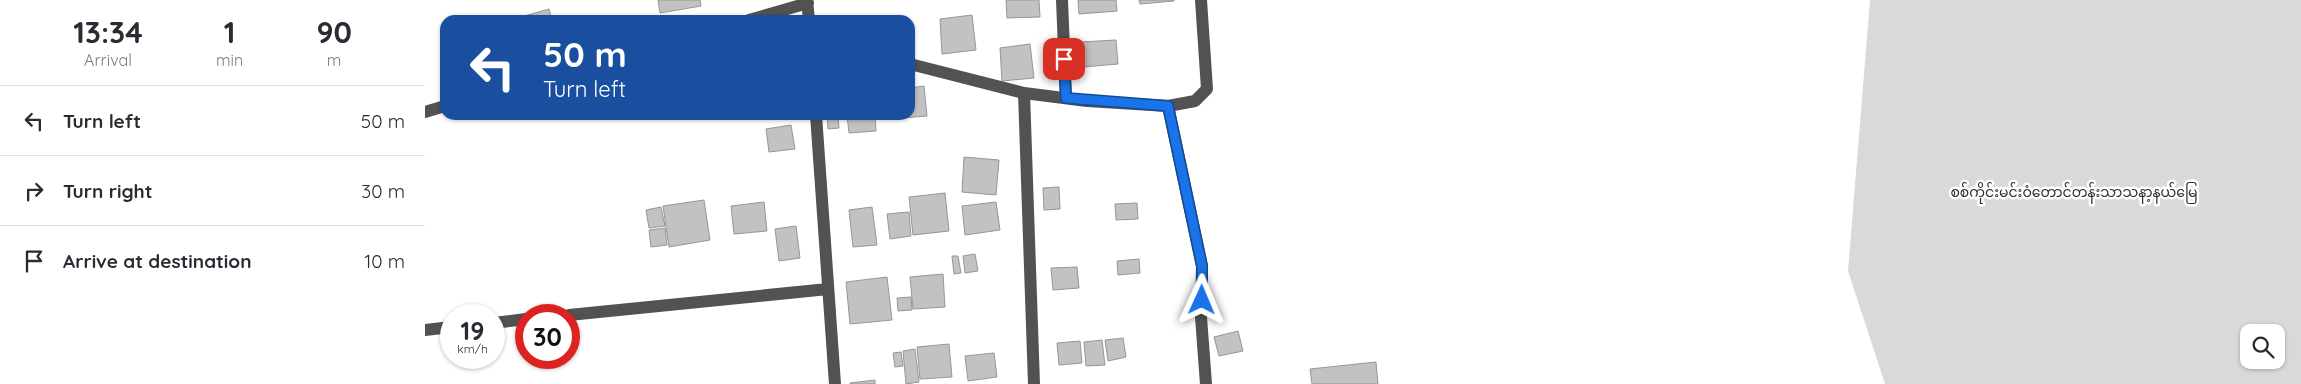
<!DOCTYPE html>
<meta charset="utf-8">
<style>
:root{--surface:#fff;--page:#f2f2f3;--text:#2b2b33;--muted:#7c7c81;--line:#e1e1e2}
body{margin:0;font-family:Quicksand,"Noto Sans Myanmar",sans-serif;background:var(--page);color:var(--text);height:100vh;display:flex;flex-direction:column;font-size:19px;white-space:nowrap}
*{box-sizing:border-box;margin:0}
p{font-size:16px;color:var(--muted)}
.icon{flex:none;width:28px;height:28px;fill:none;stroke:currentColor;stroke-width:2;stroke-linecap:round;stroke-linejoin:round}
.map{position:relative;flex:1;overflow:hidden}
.drawer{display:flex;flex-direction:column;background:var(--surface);width:425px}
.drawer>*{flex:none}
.top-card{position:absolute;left:15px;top:15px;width:475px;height:105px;border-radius:15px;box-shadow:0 1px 4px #0004;background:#1a4fa0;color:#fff;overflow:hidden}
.controls{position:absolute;left:1815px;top:324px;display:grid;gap:10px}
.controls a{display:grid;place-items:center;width:45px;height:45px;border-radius:10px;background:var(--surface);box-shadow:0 1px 4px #0004;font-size:25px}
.speed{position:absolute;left:15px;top:304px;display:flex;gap:10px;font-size:25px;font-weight:700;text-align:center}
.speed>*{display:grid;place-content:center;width:65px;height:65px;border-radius:50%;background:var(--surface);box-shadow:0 1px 4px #0004;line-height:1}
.speed small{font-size:12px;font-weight:400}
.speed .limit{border:8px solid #d22;background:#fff;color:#111}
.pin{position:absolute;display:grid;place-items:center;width:42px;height:42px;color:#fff;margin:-21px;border-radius:10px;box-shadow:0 2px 8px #0006}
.me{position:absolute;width:55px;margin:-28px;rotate:1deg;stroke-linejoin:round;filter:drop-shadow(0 0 4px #0008)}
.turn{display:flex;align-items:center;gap:18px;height:105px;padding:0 20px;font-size:22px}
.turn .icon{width:65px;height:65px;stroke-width:2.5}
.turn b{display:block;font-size:35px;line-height:42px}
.eta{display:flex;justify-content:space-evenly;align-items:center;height:85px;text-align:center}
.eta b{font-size:30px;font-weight:700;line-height:35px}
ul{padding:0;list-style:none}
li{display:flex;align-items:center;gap:15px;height:70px;padding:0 20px;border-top:1px solid var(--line)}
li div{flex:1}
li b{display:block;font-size:19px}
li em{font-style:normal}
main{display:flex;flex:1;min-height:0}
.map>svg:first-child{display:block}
.green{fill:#d9d9d9;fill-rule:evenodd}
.building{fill:#c2c2c2;stroke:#969696}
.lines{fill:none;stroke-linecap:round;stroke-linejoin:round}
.minor{stroke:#525252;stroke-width:12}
.route-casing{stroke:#114b97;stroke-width:12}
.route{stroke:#1a73e8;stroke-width:9}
.labels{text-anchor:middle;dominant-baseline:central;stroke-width:5;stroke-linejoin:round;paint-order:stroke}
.park-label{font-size:14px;fill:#303030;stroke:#fff}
</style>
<main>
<section class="drawer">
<div class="eta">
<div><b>13:34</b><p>Arrival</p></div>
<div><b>1</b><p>min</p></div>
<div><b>90</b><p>m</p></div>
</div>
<ul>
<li><svg class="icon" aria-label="left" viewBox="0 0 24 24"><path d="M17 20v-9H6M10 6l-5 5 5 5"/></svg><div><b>Turn left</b></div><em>50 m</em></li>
<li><svg class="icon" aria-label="right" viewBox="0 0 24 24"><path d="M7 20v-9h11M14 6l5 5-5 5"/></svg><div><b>Turn right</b></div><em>30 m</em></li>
<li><svg class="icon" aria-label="arrive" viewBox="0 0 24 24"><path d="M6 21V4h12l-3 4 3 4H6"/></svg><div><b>Arrive at destination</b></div><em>10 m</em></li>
</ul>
</section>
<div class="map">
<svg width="1876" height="384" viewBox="0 0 1876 384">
<rect width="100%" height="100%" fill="#fff"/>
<!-- green -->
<path class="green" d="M1445 0H1876V384H1460L1423 271ZM1824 332H1851V360H1824Z"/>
<!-- building -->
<path class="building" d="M233 0H275L276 6 235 13Z
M581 0H614L615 17 582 18Z
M653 0H691L692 11 654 14Z
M714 0H749V1L715 4Z
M124 9 127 20H85Z
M547 15 551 50 517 54 515 19Z
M691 40 693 64 658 67 656 42Z
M605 44 609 78 577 81 575 48Z
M499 86 502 116 476 118V115H485V88Z
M402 115H413L414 128 403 129Z
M422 115H450L451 131 424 133Z
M366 125 370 149 344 152 341 129Z
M539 157 574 160 571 195 537 192Z
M634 187 635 209 619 210 618 188Z
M520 193 524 231 488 235 484 197Z
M279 200 285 240 244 247 238 206Z
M339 202 342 231 309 234 306 206Z
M571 202 575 230 540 235 537 206Z
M712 203 713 219 691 220 690 204Z
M236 207 240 226 224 228 221 210Z
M447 207 452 245 428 247 424 210Z
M484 212 486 236 465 239 462 214Z
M371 226 375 258 354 261 350 229Z
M240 228 242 245 226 247 224 230Z
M550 254 553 271 540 273 538 256Z
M527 256H533L536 273 529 274Z
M714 259 715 273 693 275 692 261Z
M652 267 654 288 628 290 626 268Z
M518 274 520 307 488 309 485 277Z
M462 277 467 320 425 324 421 282Z
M486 297 487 310 473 311 472 298Z
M813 331 818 351 794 356 789 337Z
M698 338 701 357 683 361 680 340Z
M677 340 680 365 661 366 659 342Z
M655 341 657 363 634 365 632 343Z
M524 344 527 377 495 379 492 347Z
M490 349 494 382 481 384 478 351Z
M476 352 478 366 470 367 468 353Z
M569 353 572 377 543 381 540 356Z
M951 362 953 384H887L885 369Z
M450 380V384H425V383Z"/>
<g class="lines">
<!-- minor -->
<path class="minor" d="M382 0 384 20
M637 0 641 98
M324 20 383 3
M485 64 599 93 662 101 743 106 770 101 782 89 776 0
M599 93 609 384
M743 106 777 266 776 317 781 384
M0 112 20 106
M391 115 410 384
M144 315 403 289
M69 323 101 319
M0 330 26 327"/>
</g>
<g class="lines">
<defs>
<path id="route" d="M639 59 641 98 743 106 777 266V300"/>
</defs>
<!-- route casing -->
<use href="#route" class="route-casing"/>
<!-- route -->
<use href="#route" class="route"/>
</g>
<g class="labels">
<!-- park labels -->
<g class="park-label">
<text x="1649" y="192">စစ်ကိုင်းမင်းဝံတောင်တန်းသာသနာ့နယ်မြေ</text>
</g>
</g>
</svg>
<div class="controls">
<a><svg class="icon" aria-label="search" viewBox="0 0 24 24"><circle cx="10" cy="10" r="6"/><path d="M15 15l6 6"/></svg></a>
</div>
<div class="speed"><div>19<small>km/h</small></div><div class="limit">30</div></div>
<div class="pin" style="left:639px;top:59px;background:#d93025"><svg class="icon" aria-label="arrive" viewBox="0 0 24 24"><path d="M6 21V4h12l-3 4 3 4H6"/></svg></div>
<svg class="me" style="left:777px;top:300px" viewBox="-20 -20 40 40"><path d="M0-17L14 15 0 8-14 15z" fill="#1a73e8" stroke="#fff" stroke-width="4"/></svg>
<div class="top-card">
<div class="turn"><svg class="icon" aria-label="left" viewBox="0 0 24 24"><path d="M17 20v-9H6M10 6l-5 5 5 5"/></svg><div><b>50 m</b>Turn left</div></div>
</div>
</div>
</main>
